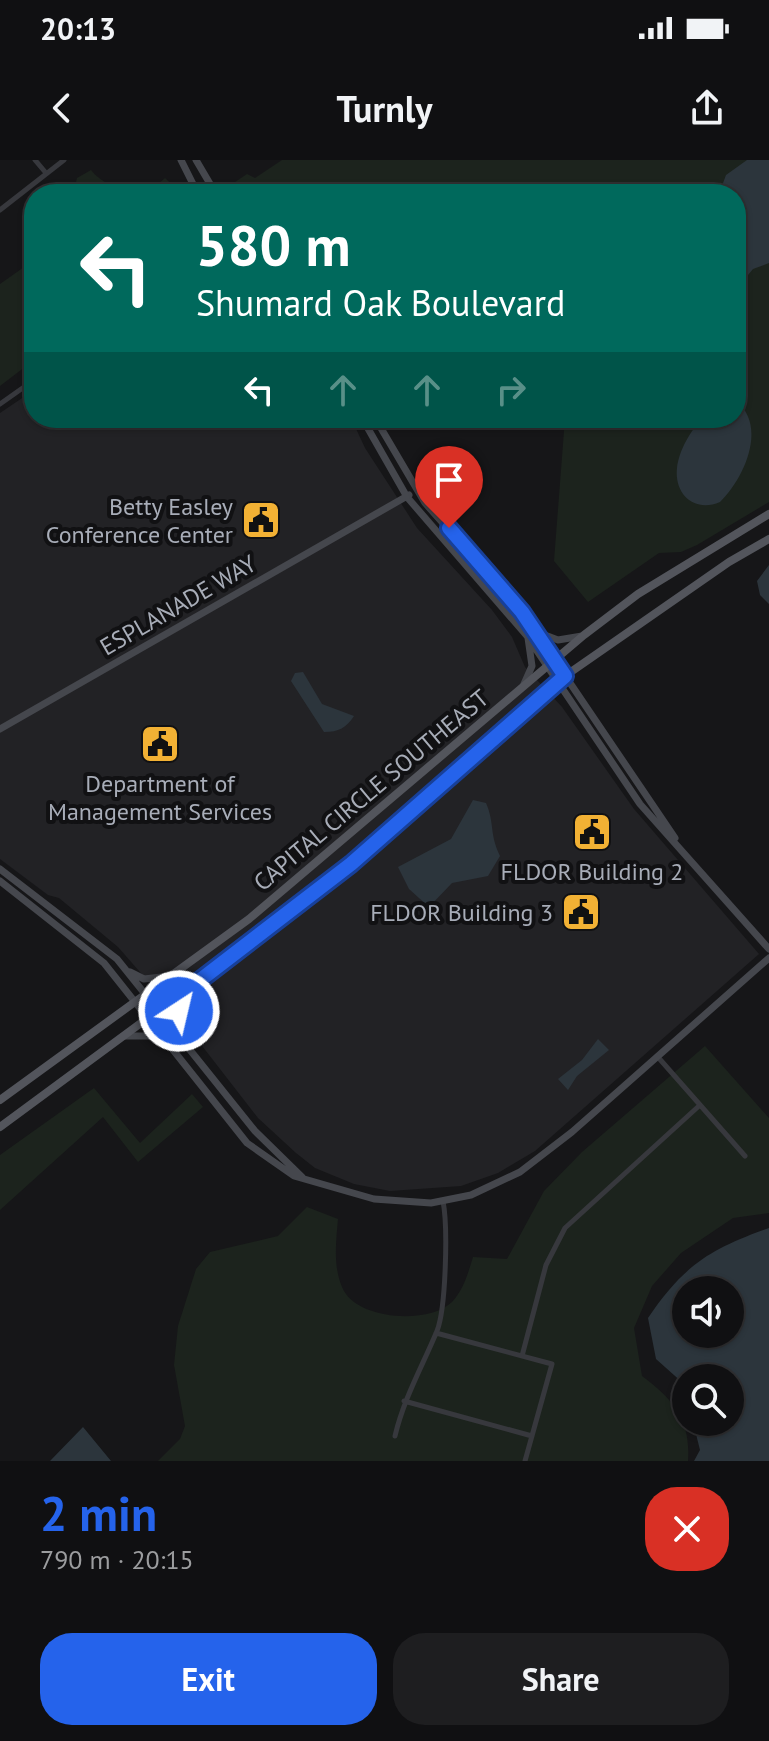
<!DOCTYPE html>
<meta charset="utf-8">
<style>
:root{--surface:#101012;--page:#1e1e20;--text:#f1f3f6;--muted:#9c9d9f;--line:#303032;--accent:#2563eb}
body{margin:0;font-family:"PT Sans",sans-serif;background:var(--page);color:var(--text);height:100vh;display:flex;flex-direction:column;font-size:30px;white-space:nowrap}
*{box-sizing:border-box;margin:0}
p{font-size:26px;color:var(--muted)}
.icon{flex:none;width:44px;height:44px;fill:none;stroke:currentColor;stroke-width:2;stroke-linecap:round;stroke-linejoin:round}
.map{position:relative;height:1301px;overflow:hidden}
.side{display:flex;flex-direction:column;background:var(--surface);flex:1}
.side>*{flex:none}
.hud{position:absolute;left:24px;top:24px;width:722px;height:244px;border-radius:32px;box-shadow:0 2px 6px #0004,0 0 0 2px var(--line);background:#00695c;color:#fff;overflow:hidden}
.controls{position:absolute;left:672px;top:1116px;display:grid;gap:16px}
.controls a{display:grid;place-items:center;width:72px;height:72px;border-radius:50%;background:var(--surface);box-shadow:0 2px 6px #0004,0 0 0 2px var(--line);font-size:40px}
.pin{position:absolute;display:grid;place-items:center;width:68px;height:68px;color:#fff;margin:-82px -34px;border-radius:50% 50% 50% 0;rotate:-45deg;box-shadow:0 0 8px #0007}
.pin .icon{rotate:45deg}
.me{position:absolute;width:88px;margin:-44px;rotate:35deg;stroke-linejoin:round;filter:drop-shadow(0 0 6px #0008)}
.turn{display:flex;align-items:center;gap:28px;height:168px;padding:0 40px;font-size:36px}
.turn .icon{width:104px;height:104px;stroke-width:2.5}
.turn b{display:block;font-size:56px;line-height:68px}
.lanes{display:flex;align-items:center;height:76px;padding:0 40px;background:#0003;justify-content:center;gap:40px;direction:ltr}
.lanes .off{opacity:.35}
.round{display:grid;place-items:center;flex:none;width:84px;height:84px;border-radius:32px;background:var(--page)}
.headline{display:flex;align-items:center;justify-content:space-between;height:136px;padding:0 40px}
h1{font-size:48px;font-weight:600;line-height:60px;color:var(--accent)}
.action{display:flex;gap:16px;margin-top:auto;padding:16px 40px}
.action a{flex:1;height:92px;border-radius:32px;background:var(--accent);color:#fff;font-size:32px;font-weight:600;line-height:92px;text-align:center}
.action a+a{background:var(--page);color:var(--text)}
.status{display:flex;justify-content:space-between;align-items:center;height:56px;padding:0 40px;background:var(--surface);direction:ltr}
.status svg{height:22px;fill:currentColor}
header{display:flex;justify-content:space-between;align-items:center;height:104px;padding:0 40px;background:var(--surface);font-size:36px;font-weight:600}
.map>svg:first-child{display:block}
.built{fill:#222225}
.green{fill:#1c231d}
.water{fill:#2c353c;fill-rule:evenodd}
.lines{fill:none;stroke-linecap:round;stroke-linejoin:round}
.street{stroke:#37383d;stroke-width:5}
.secondary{stroke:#45474d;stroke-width:7}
.primary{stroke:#53555c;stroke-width:8}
.route-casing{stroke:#184099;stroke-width:20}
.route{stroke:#2563eb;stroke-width:14}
.labels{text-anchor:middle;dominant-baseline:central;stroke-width:8;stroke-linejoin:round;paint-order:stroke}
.poi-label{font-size:24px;fill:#a8adb8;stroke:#111113;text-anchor:end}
.street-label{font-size:24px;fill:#a8adb8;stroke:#111113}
</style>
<div class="status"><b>20:13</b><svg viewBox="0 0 49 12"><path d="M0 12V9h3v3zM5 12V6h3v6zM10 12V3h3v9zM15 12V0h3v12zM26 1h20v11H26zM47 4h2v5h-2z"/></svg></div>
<header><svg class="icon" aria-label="back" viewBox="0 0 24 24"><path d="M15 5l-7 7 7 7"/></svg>Turnly<svg class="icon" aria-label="share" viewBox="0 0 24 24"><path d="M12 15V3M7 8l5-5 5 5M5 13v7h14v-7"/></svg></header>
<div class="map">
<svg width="769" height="1301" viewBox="0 0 769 1301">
<rect width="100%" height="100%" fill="#161618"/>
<!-- built -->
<path class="built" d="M34 230V258H351L365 288 417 368 492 450 512 477 525 507 562 547 634 649 759 794 535 991 498 1013 461 1026 390 1031 354 1024 315 1008 296 993 258 958 182 860 118 787 59 738 48 735 0 699V253Z"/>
<!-- green -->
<path class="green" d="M282 0H769V342L697 385 681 392 659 393 588 442 554 401 565 258H736V34H235V22L247 14 255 18Z
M91 10C107 31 146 38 165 18L182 34H73L77 18Z
M34 100V200L0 226V124Z
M705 886 769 958V1053L733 1058 681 1093 652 1126 634 1168 642 1216C673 1239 691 1260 688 1301H158L180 1279 185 1266 174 1205 178 1166 196 1109 210 1092 278 1076 307 1047 338 1059C336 1083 333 1105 342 1127 355 1160 428 1165 452 1142 464 1129 468 1113 473 1097L507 1099 544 1031 582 992Z
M94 928 140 983 192 934 203 947 138 1002 103 957 0 1050V995Z"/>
<!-- water -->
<path class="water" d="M747 0H769V103L753 109 738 127 736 34H719L726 15Z
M736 241C768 266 744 319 720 342 695 353 674 335 677 308 679 290 691 270 703 258H736Z
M769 405V444L760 435 757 421Z
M303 512 322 544 354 556C346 568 339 572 324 572L291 521 295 513Z
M473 640 486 643C495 664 489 673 500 696L488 716 452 723 429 747 409 729 398 707 451 679Z
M598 879 609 890 577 916 568 930 558 919 582 900Z
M769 1068V1301H694L700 1290 693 1262H730V1218H686V1231L684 1224 656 1199 648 1158C684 1105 710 1089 769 1068ZM686 1130H730V1174H686Z
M83 1267 111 1301H50Z"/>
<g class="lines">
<!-- street -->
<path class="street" d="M35 0 46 13
M0 50 64 0
M0 244 34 220
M657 896 745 996
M436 1173 552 1204 525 1301
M522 1196 546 1105 565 1068 700 945
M404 1241 532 1276
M395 1276C404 1238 422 1207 437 1171 446 1148 448 1067 443 1041"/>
<!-- secondary -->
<path class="secondary" d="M181 0 198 34
M196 0 216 34
M362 258 407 337 527 476 640 644 769 789
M375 258 425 343 522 452 675 678
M537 472 558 480 582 476
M524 524 532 506 528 478
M0 569 409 335
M0 709 117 799 255 971 302 1017
M0 721 104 803 247 983 294 1016 374 1039 431 1043 471 1035 520 1012 572 972 769 798
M130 812 144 819 170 816
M180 875 179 851 186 831
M124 876H148L163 881"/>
<!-- primary -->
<path class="primary" d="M0 940 249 759 584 475 638 434 769 354
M0 967 309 739 565 516 729 402 769 379"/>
</g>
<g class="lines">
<defs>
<path id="route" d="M179 851 186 831 351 704 565 516 522 452 449 368"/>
</defs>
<!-- route casing -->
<use href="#route" class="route-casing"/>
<!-- route -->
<use href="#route" class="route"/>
</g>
<!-- icons -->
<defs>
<symbol id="civic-square" viewBox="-11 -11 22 22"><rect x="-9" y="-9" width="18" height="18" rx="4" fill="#f2b134" stroke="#111113"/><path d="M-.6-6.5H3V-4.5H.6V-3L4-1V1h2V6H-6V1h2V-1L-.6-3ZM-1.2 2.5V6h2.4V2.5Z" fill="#111"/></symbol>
</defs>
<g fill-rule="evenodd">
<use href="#civic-square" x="239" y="338" width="44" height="44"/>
<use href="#civic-square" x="138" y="562" width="44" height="44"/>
<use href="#civic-square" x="570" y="650" width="44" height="44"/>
<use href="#civic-square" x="559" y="730" width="44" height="44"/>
</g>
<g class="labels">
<!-- poi labels -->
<g class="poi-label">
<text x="233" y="346">Betty Easley<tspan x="233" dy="28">Conference Center</tspan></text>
<text x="160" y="623" text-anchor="middle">Department of<tspan x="160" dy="28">Management Services</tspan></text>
<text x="592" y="711" text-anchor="middle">FLDOR Building 2</text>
<text x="553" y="752">FLDOR Building 3</text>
</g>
<!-- street labels -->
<g class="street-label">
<text transform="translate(178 445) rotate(-30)">ESPLANADE WAY</text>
<text transform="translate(371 630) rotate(-40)">CAPITAL CIRCLE SOUTHEAST</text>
</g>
</g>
</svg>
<div class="controls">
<a><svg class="icon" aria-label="sound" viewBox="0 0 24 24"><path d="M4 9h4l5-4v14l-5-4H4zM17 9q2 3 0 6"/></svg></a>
<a><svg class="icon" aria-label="search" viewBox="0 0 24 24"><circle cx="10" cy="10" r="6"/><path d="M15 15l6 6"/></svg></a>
</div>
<div class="pin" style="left:449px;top:368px;background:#d93025"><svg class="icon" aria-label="arrive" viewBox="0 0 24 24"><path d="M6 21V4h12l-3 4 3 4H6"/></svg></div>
<svg class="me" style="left:179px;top:851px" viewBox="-20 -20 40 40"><circle r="17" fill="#2563eb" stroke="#fff" stroke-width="3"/><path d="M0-11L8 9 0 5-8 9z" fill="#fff"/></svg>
<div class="hud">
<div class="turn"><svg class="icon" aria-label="left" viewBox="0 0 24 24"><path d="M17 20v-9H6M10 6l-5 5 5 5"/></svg><div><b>580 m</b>Shumard Oak Boulevard</div></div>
<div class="lanes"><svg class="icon" aria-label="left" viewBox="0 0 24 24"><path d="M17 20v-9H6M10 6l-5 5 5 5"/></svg><svg class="icon off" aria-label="ahead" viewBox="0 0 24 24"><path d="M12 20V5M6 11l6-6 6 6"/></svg><svg class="icon off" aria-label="ahead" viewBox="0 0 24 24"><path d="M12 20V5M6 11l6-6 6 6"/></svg><svg class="icon off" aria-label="right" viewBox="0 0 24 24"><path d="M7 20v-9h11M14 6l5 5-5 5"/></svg></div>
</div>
</div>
<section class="side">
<div class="headline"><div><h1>2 min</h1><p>790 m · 20:15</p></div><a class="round" style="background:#d93025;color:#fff"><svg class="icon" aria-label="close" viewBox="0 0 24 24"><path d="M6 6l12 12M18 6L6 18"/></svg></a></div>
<div class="action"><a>Exit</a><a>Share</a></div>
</section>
